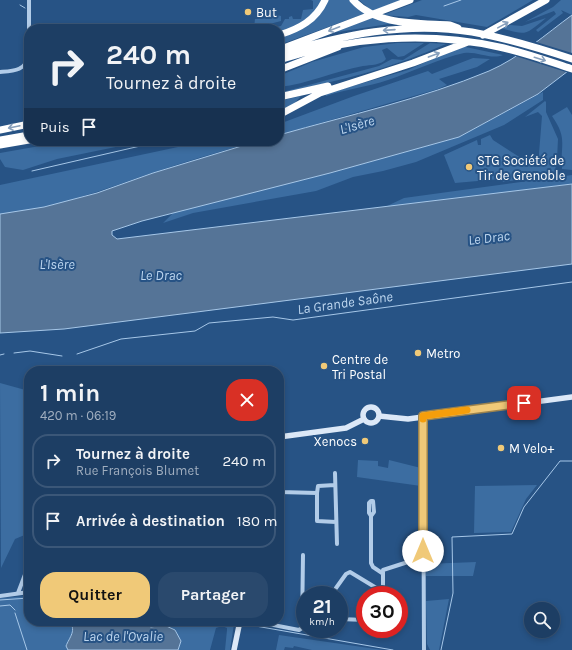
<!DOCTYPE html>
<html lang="fr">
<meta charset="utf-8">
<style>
:root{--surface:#1d3e64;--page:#2a496d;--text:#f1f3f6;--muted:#a0aebf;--line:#3b5778;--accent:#f0c978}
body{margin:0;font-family:Karla,sans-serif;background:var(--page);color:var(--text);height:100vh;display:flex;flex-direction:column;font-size:15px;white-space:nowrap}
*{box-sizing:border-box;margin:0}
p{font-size:13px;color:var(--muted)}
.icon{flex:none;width:22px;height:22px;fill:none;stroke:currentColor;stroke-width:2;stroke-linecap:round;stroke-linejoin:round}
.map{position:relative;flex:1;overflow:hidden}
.panel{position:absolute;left:24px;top:366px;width:260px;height:260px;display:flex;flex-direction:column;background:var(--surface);border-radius:16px;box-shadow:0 2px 6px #0003,0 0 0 1px var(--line)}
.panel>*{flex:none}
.guide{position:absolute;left:24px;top:24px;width:260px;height:122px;border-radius:16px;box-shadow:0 2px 6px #0003,0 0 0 1px var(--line);background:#1d3e64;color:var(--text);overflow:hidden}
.buttons{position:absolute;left:524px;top:602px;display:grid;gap:8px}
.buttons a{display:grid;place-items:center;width:36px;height:36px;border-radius:50%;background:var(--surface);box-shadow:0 2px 6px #0003,0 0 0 1px var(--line);font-size:20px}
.speed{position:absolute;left:296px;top:586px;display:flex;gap:8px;font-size:20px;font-weight:700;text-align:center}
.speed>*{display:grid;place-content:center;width:52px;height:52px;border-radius:50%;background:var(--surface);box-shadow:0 2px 6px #0003,0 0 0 1px var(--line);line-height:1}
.speed small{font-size:10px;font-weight:400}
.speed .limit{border:6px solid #d22;background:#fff;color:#111}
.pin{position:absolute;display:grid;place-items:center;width:34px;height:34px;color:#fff;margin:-17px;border-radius:8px;box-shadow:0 2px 6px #0006}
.me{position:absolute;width:44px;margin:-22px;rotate:0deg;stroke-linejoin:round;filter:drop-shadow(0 0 3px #0008)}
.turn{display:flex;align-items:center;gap:14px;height:84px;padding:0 16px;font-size:18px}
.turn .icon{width:52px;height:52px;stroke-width:2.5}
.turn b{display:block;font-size:28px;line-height:34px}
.then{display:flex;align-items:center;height:38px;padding:0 16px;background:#0003;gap:8px;font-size:15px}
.round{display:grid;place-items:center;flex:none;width:42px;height:42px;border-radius:16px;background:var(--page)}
.summary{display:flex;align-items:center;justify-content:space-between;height:68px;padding:0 16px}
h1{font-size:24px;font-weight:700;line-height:30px}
.primary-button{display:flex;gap:8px;margin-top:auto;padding:8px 16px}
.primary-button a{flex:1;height:46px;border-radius:16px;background:var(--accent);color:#111;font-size:16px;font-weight:700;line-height:46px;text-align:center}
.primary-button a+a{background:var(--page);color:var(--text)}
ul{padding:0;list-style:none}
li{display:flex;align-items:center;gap:12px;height:54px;margin:0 8px 6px;padding:0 8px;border:2px solid var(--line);border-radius:16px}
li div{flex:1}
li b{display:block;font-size:15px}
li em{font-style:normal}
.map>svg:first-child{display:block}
.green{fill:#3c6da1}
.water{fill:#557497;stroke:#a6c7e8}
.pier{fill:#275385}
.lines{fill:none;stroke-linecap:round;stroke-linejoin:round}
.stream{stroke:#a6c7e8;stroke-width:1}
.street{stroke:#b2cce8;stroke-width:4}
.secondary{stroke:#dce8f7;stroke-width:5.5}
.highway{stroke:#fff;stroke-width:7}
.oneway{stroke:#88a0bc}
.route-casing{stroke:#9c834e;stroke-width:10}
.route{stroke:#f0c978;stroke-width:7}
.slow{stroke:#f59e0b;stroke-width:7}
.poi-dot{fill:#f0c978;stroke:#275385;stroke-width:1.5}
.labels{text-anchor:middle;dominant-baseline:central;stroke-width:4;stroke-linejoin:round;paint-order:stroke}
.poi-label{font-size:13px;fill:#fff;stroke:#275385;text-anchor:start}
.water-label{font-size:14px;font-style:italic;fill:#bdd6ef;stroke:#275385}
</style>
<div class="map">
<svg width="572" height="650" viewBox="0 0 572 650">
<rect width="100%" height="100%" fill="#275385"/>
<!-- green -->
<path class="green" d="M311 0H323C315 19 297 25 279 33V29H267L281 26 285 19H289V17L292 16 293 19H301L303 10 313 9V1Z
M328 0H352L366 13 279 45V38C300 29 320 23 328 0Z
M359 0H402L372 11Z
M422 0H533L487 27 416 15 408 17 383 15Z
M561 0H572V15L561 10 563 13 538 32 536 30 556 14 554 11 525 22 553 7Z
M276 15 281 16V21L254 28 255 19 276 18Z
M373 17 395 23 325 34Z
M546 18C525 35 527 36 501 28L510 25 522 26Z
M397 43H424L404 56 398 57 387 48 382 50 386 59C382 65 370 65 363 66 335 71 308 84 279 87V76L312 62 364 47Z
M430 43 446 44C393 68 336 82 279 93L379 66 392 59 403 60Z
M461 46 503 55C491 60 477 51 464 53 440 58 412 72 388 80 367 87 347 89 326 96L325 94 408 70Z
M473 58 490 59 477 67 439 79 447 85 438 89 279 135V124L354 96 428 71 432 74Z
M543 92V100L504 125 416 162 383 171 353 177 316 191 193 213 163 223 173 213 330 173 459 137Z
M301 96 290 108 279 112V101Z
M545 101 546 102V112L558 139 557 159 555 165 557 174 503 182 500 179 455 183 444 155 477 140 478 145H481V139L490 135 493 140 535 167 538 166 542 116 538 112 525 117Z
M567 107 572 115V170L562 169C560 144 568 139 552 116Z
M68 141H145L57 159 23 170 5 167 0 159V153Z
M206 141H258C222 151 187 161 152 173 101 190 55 209 0 214V185Z
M572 175V184L385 207 404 198Z
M0 383 29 391V530L27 534 15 539 1 568Z
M358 460 378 461V466L388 468 389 460 421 468V486L357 477Z
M537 485 526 499 511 532 474 533 475 486Z
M476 562 473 576H426V564Z
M29 596V621H232L234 624 230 650H225L227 630V628L222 626 216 628 210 650H0V598Z
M449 599 439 650H430L427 644 426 601Z
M279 635 383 650H312L294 646 293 648 285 647 284 650H276Z"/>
<!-- water -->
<path class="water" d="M572 15V68L538 94 459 137 330 173 142 221 112 231V235L117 239 572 184V264L64 329 0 333V214L44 207 97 193 153 173 258 141H279V135C349 115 422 99 489 71 519 58 546 34 572 15Z
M68 621H137L151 627 164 625 175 630 181 641 178 650H68L66 646C69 638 78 629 68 621Z"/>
<!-- pier -->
<path class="pier" d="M533 41 572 53V71L569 73 512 55Z"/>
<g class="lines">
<!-- stream -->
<path class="stream" d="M20 5 25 8
M444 6 461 0
M32 171 162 141
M14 353 30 351 62 356
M77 354 121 339 195 331 209 323 273 317 293 320 572 282
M0 355 4 354
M0 600 29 598
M0 606 10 605 15 610
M15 613 27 650
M225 621 231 622
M244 624 393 650
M441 650 453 593 452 537 512 534 524 507 560 461H572"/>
<!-- street -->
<path class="street" d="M29 39V0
M0 72C13 71 26 71 29 55
M423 416 424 650
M335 473 337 544
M279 488 280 492 317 493 318 486 335 485
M317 493V521L336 522
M371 516 369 513V503L371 501H373L374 512 371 516V563L373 567 382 573
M336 588 346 574 350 572 383 592
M18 593 29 564
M383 595V570L411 561 423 563
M0 596 29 592
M340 619 365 620
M253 621 299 630 302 628 303 555"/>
<!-- secondary -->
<path class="secondary" d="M363 415a8 8 0 1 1 16 0a8 8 0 1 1-16 0Z
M379 416 408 419 572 397
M279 437 346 428 364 419
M234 650 240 621"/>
<!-- highway -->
<path class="highway" d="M353 0C376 26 418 23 450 25L458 28
M279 35C299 29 316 20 325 0
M483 35 546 0
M281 49 410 0
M279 54C342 35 406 21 472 32 506 38 539 48 572 59
M279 60C350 37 426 31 499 47 524 52 548 61 572 69
M279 70 338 47
M279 97 328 86
M279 115 320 93 413 63 468 42
M0 130 29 124
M0 140 29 135
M0 145 29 140"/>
</g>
<!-- one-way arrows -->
<defs><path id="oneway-shaft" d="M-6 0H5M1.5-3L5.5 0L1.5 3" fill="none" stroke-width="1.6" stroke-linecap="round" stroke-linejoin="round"/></defs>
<g class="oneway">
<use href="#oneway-shaft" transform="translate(503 25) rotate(-29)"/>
<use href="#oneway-shaft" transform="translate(334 29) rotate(159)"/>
<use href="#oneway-shaft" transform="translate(389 30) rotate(176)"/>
<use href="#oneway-shaft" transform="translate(434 55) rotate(-20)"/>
<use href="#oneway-shaft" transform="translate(540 59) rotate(17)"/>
<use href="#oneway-shaft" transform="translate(14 127) rotate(168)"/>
</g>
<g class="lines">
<defs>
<path id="route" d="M423 551V416L524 403"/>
</defs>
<!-- route casing -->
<use href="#route" class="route-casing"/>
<!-- route -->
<use href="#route" class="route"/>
<!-- slow -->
<path class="slow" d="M423 419V416L467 410"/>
</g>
<!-- markers -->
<g class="poi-dot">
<circle cx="248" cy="12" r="4"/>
<circle cx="469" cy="167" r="4"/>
<circle cx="418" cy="353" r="4"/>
<circle cx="324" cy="366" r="4"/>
<circle cx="365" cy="441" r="4"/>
<circle cx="501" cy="448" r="4"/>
</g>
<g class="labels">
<!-- poi labels -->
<g class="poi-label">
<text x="256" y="12">But</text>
<text x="477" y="160">STG Société de<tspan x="477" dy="15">Tir de Grenoble</tspan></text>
<text x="426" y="353">Metro</text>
<text x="332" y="359">Centre de<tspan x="332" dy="15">Tri Postal</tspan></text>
<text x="357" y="441" text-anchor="end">Xenocs</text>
<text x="509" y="448">M Velo+</text>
</g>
<!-- water labels -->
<g class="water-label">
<text transform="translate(357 125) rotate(-16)">L'Isère</text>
<text transform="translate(489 238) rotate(-7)">Le Drac</text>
<text x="57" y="264">L'Isère</text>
<text x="161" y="275">Le Drac</text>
<text transform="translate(345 303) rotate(-8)">La Grande Saône</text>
<text x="123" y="636">Lac de l'Ovalie</text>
</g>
</g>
</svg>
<div class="buttons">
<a><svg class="icon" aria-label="search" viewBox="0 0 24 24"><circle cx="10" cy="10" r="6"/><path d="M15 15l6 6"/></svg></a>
</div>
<div class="speed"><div>21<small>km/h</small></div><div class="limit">30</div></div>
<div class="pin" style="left:524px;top:403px;background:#d93025"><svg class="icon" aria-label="arrive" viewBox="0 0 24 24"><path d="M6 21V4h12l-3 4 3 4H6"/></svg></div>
<svg class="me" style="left:423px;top:551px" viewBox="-20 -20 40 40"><circle r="19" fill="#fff"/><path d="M0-13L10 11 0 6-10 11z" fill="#f0c978"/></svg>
<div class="guide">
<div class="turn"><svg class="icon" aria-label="right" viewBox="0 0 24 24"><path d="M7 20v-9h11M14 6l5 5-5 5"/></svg><div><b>240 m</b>Tournez à droite</div></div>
<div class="then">Puis<svg class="icon" aria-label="arrive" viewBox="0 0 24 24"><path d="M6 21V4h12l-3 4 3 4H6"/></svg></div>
</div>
<section class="panel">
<div class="summary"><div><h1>1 min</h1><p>420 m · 06:19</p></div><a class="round" style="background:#d93025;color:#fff"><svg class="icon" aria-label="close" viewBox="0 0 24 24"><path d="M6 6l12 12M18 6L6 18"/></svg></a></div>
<ul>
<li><svg class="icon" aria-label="right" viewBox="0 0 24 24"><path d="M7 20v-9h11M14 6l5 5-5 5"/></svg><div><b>Tournez à droite</b><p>Rue François Blumet</p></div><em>240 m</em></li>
<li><svg class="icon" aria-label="arrive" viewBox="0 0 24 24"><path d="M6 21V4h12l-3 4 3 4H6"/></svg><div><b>Arrivée à destination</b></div><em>180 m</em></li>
</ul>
<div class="primary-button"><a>Quitter</a><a>Partager</a></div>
</section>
</div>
